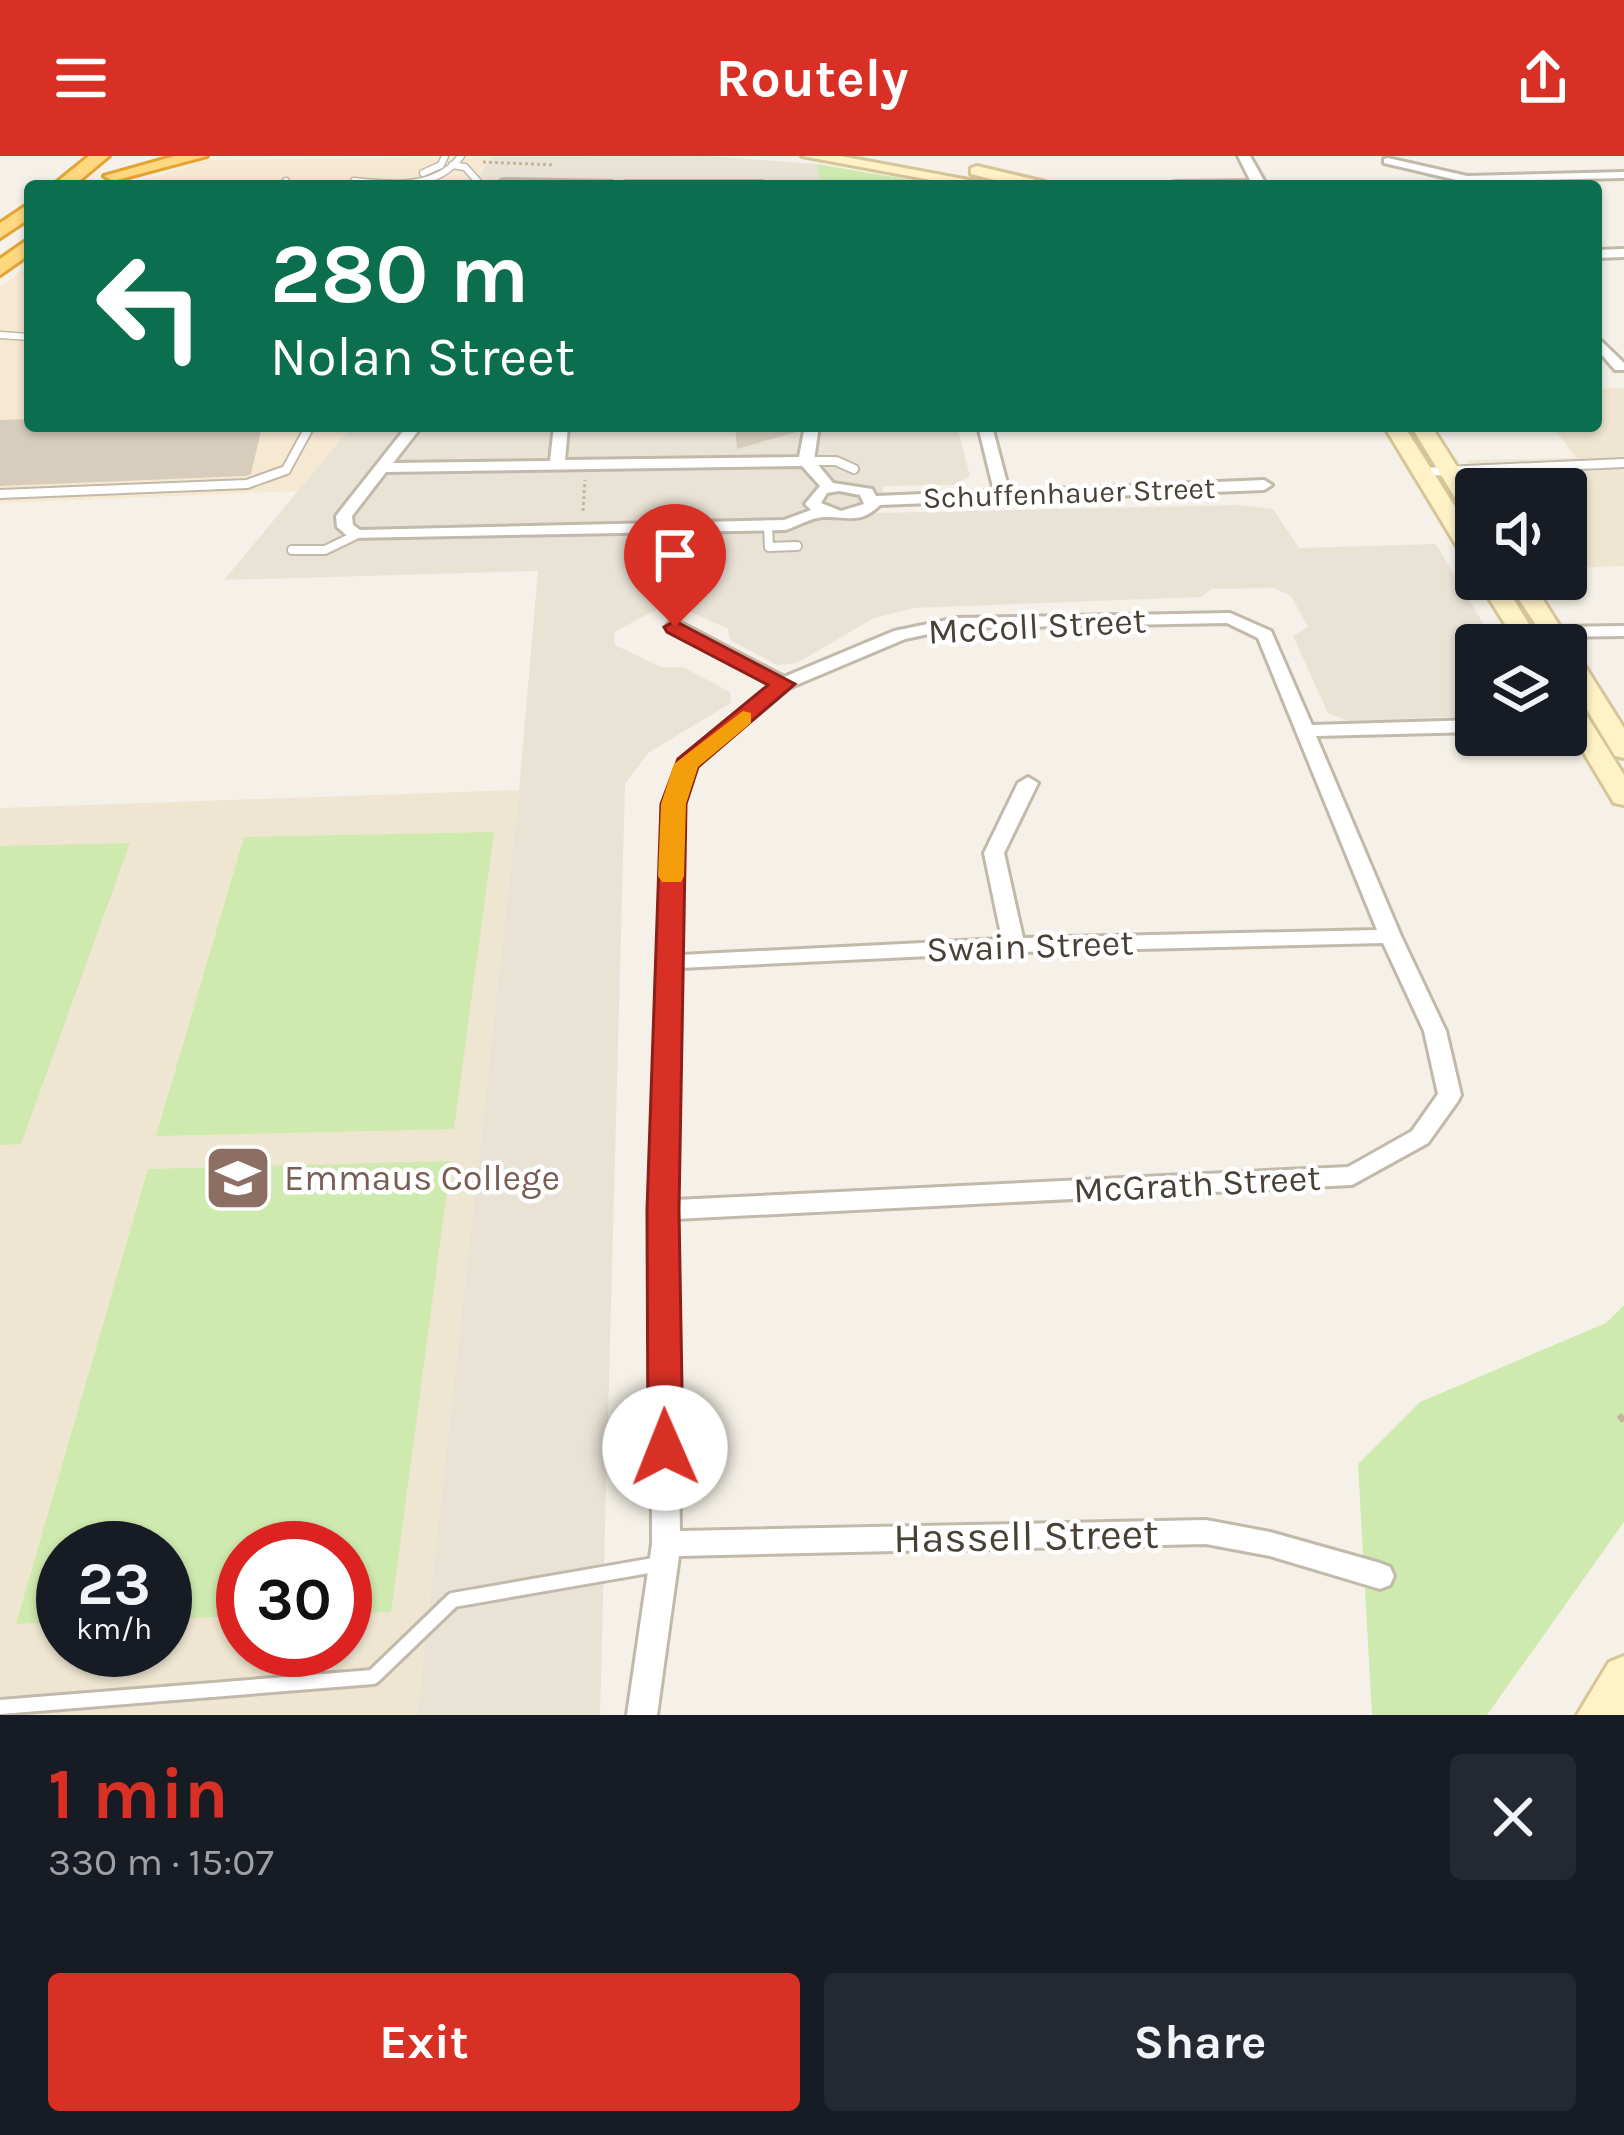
<!DOCTYPE html>
<meta charset="utf-8">
<style>
:root{--surface:#171b24;--page:#242831;--text:#f1f3f6;--muted:#9ea1a6;--accent:#d93025}
body{margin:0;font-family:Karla,sans-serif;background:var(--page);color:var(--text);height:100vh;display:flex;flex-direction:column;font-size:45px;white-space:nowrap}
*{box-sizing:border-box;margin:0}
p{font-size:39px;color:var(--muted)}
.icon{flex:none;width:66px;height:66px;fill:none;stroke:currentColor;stroke-width:2;stroke-linecap:round;stroke-linejoin:round}
.map{position:relative;height:1559px;overflow:hidden}
.details{display:flex;flex-direction:column;background:var(--surface);flex:1}
.details>*{flex:none}
.hud{position:absolute;left:24px;top:24px;width:1578px;height:252px;border-radius:12px;box-shadow:0 3px 9px #0004;background:#0b6e4f;color:#fff;overflow:hidden}
.buttons{position:absolute;left:1455px;top:312px;display:grid;gap:24px}
.buttons a{display:grid;place-items:center;width:132px;height:132px;border-radius:12px;background:var(--surface);box-shadow:0 3px 9px #0004;font-size:60px}
.speed{position:absolute;left:36px;top:1365px;display:flex;gap:24px;font-size:60px;font-weight:700;text-align:center}
.speed>*{display:grid;place-content:center;width:156px;height:156px;border-radius:50%;background:var(--surface);box-shadow:0 3px 9px #0004;line-height:1}
.speed small{font-size:30px;font-weight:400}
.speed .limit{border:18px solid #d22;background:#fff;color:#111}
.pin{position:absolute;display:grid;place-items:center;width:102px;height:102px;color:#fff;margin:-123px -51px;border-radius:50% 50% 50% 0;rotate:-45deg;box-shadow:0 0 12px #0007}
.pin .icon{rotate:45deg}
.me{position:absolute;width:132px;margin:-66px;rotate:359deg;stroke-linejoin:round;filter:drop-shadow(0 0 9px #0008)}
.turn{display:flex;align-items:center;gap:42px;height:252px;padding:0 48px;font-size:54px}
.turn .icon{width:156px;height:156px;stroke-width:2.5}
.turn b{display:block;font-size:84px;line-height:102px}
.round{display:grid;place-items:center;flex:none;width:126px;height:126px;border-radius:12px;background:var(--page)}
.headline{display:flex;align-items:center;justify-content:space-between;height:204px;padding:0 48px}
h1{font-size:72px;font-weight:700;line-height:90px;color:var(--accent)}
.button{display:flex;gap:24px;margin-top:auto;padding:24px 48px}
.button a{flex:1;height:138px;border-radius:12px;background:var(--accent);color:#fff;font-size:48px;font-weight:700;line-height:138px;text-align:center}
.button a+a{background:var(--page);color:var(--text)}
header{display:flex;justify-content:space-between;align-items:center;height:156px;padding:0 48px;background:var(--accent);color:#fff;font-size:54px;font-weight:700}
.map>svg:first-child{display:block}
.residential{fill:#e9e3d6}
.commercial{fill:#f7e8d2}
.education{fill:#eee6d1;fill-rule:evenodd}
.green{fill:#cfeaaf}
.building{fill:#d7cdbd}
.lines{fill:none;stroke-linecap:round;stroke-linejoin:round}
.service-far2-casing{stroke:#c1b9aa;stroke-width:9}
.service-far1-casing{stroke:#c1b9aa;stroke-width:12}
.service-casing{stroke:#c1b9aa;stroke-width:20}
.minor-casing{stroke:#c1b9aa;stroke-width:6}
.tertiary-casing{stroke:#c1b9aa;stroke-width:6}
.secondary-casing{stroke:#d6c596;stroke-width:6}
.trunk-casing{stroke:#e4a433;stroke-width:6}
.path-far1{stroke:#c3b59b;stroke-width:3;stroke-dasharray:3 3;stroke-linecap:butt}
.path{stroke:#c3b59b;stroke-width:6;stroke-dasharray:8 8;stroke-linecap:butt}
.service-far2{stroke:#fff;stroke-width:6}
.service-far1{stroke:#fff;stroke-width:8}
.service{stroke:#fff;stroke-width:14}
.minor{fill:#fff;fill-rule:evenodd}
.tertiary{fill:#fff;fill-rule:evenodd}
.secondary{fill:#fff2c7;fill-rule:evenodd}
.trunk{fill:#ffd87f;fill-rule:evenodd}
.route{fill:#d93025;stroke:#8d1f18;stroke-width:3}
.slow{fill:#f59e0b}
.labels{text-anchor:middle;dominant-baseline:central;stroke-width:9;stroke-linejoin:round;paint-order:stroke}
.far-street-label{font-size:30px;fill:#484136;stroke:#fff}
.street-label{font-size:36px;fill:#484136;stroke:#fff}
.education-label{font-size:36px;fill:#785e54;stroke:#fff;text-anchor:start}
.near-street-label{font-size:42px;fill:#484136;stroke:#fff}
</style>
<header><svg class="icon" aria-label="menu" viewBox="0 0 24 24"><path d="M4 6h16M4 12h16M4 18h16"/></svg>Routely<svg class="icon" aria-label="share" viewBox="0 0 24 24"><path d="M12 15V3M7 8l5-5 5 5M5 13v7h14v-7"/></svg></header>
<div class="map">
<svg width="1624" height="1559" viewBox="0 0 1624 1559">
<rect width="100%" height="100%" fill="#f5f1e8"/>
<!-- residential -->
<path class="residential" d="M706 0 817 8 821 30H508L479 21 491 1Z
M352 270H957L970 320 954 329 884 330 876 357 1240 349 1273 353 1299 392 1436 388 1496 489H1476V560L1348 565 1328 557 1293 480 1308 471 1291 440 1274 432 1211 433 1201 441 914 452 874 462 797 507 777 509 730 484 728 473 681 451 660 452 614 476 615 489 661 511H683L730 536 731 547 648 597 625 628 600 1559H417L519 634 538 415 224 424Z"/>
<!-- commercial -->
<path class="commercial" d="M491 1 479 21 508 30H125L206 4Z
M30 107V270H352L298 335 0 347V132Z"/>
<!-- education -->
<path class="education" d="M1624 232V410L1566 412V333H1486L1467 304 1576 302 1552 270H1596V233Z
M519 634 417 1559H0V652ZM63 1392H165V1494H63ZM243 1392H345V1494H243Z"/>
<!-- green -->
<path class="green" d="M817 8 947 30H821Z
M494 676 454 973 156 980 244 681Z
M130 687 21 988 0 989V690Z
M451 1005 391 1456 345 1457V1392H243V1460L165 1463V1392H63V1466L16 1468 148 1013Z
M1624 1149V1366L1487 1559H1372L1358 1308 1420 1246 1606 1167Z"/>
<!-- building -->
<path class="building" d="M30 263V270H262L251 318 245 320 0 330V264Z
M735 270H795L796 276 737 293Z"/>
<g class="lines">
<defs>
<path id="service-far2" d="M452 9 465 11 482 30
M423 17 441 9 445 0
M354 25C391 29 437 34 461 0
M281 30 286 25
M0 179 30 181"/>
<path id="service-far1" d="M806 305H836L854 313
M1422 316 1624 307
M0 338 247 328 286 314 310 270
M768 369 769 391 797 390
M292 394H325L356 379"/>
<path id="service" d="M0 1551 373 1521 453 1444 660 1408"/>
<path id="minor" d="M1388 2 1467 20 1624 16V22L1488 25 1460 30 1461 25 1384 7V3Z
M505 24 612 26 618 30 501 29V25Z
M1259 25 1263 30H1168L1174 26Z
M625 26H762L768 30H619Z
M1624 93V101L1596 102V94Z
M1596 180 1624 207V214H1615L1596 192Z
M407 270H422L393 307 550 305 554 270H568L565 304 799 301 805 270H819L814 304 833 327 872 333 876 340 994 335 978 270H992L1009 335 1264 324 1272 329 1264 334 880 349C860 369 848 360 824 361 813 361 797 370 786 374L350 382 337 371 336 360ZM802 310 820 330 805 348 811 354 784 364 360 374 353 369 352 360 386 316ZM839 335 860 339 864 348 841 355 821 347 827 337Z
M1230 457 1271 475 1312 569 1476 564V576L1316 580 1401 780 1446 875 1461 939 1458 945 1428 987 1352 1029 675 1063 680 1375 1206 1364 1270 1376 1380 1407 1390 1411 1394 1420 1390 1429 1380 1433 1270 1400 1206 1388 679 1400 657 1559H627L652 1388 651 1054 663 648 679 604 771 529 666 471 669 467H681L784 521 894 475 957 462ZM1227 467 1258 482 1377 774 1023 782 1004 697 1038 627 1028 621 1018 627 984 697 1002 783 680 799 683 648 695 610 789 532 905 483 957 472ZM1383 787 1424 875 1438 938 1412 975 1348 1011 675 1044 680 812 1014 796Z
M1624 470V480L1553 481 1544 476 1553 471Z"/>
<path id="tertiary" d="M1238 0H1250L1267 30H1253Z"/>
<path id="secondary" d="M802 0H840L1001 30H963Z
M977 10 1045 26 1047 30H1018L971 18V12Z
M1384 270H1404L1476 384V409L1464 402Z
M1411 270H1431L1476 340V365L1468 363Z
M1477 423H1501L1542 489H1518Z
M1506 423H1530L1624 572V602L1615 600 1566 519V489H1549Z
M1566 538 1575 541 1624 619V649L1614 647 1566 567Z
M1624 1500V1559H1577L1609 1506Z"/>
<path id="trunk" d="M89 0H109L73 30H52Z
M175 0H207L113 25 104 20Z
M30 47V62L0 82V67Z
M30 82V98L0 119V103Z"/>
</defs>
<!-- service-far2 casing -->
<use href="#service-far2" class="service-far2-casing"/>
<!-- service-far1 casing -->
<use href="#service-far1" class="service-far1-casing"/>
<!-- service casing -->
<use href="#service" class="service-casing"/>
<!-- minor casing -->
<use href="#minor" class="minor-casing"/>
<!-- tertiary casing -->
<use href="#tertiary" class="tertiary-casing"/>
<!-- secondary casing -->
<use href="#secondary" class="secondary-casing"/>
<!-- trunk casing -->
<use href="#trunk" class="trunk-casing"/>
<!-- path-far1 -->
<path class="path-far1" d="M483 6 555 9
M583 355 585 324"/>
<!-- path -->
<path class="path" d="M1619 1259 1624 1265"/>
<!-- service-far2 -->
<use href="#service-far2" class="service-far2"/>
<!-- service-far1 -->
<use href="#service-far1" class="service-far1"/>
<!-- service -->
<use href="#service" class="service"/>
<!-- minor -->
<use href="#minor" class="minor"/>
<!-- tertiary -->
<use href="#tertiary" class="tertiary"/>
<!-- secondary -->
<use href="#secondary" class="secondary"/>
<!-- trunk -->
<use href="#trunk" class="trunk"/>
</g>
<!-- route -->
<path class="route" d="M675 465 795 528 698 611 686 648 679 1054 683 1292 678 1303 665 1307 653 1303 648 1292 647 1054 661 648 678 603 768 529 667 476 664 471Z"/>
<!-- slow -->
<path class="slow" d="M743 555 751 557V567L698 611 686 648 684 720 681 726H662L658 720 661 648 674 608Z"/>
<!-- icons -->
<defs>
<symbol id="school-square" viewBox="-11 -11 22 22"><rect x="-9" y="-9" width="18" height="18" rx="4" fill="#8d6e63" stroke="#fff"/><path d="M0-5L7-2L0 1L-7-2ZM-4 1L0 2.5L4 1V4Q0 6-4 4Z" fill="#fff"/></symbol>
</defs>
<g fill-rule="evenodd">
<use href="#school-square" x="200" y="984" width="76" height="76"/>
</g>
<g class="labels">
<!-- far-street labels -->
<g class="far-street-label">
<text transform="translate(1069 337) rotate(-2)">Schuffenhauer Street</text>
</g>
<!-- street labels -->
<g class="street-label">
<text transform="translate(1037 470) rotate(-3)">McColl Street</text>
<text transform="translate(1030 790) rotate(-2)">Swain Street</text>
<text transform="translate(1197 1028) rotate(-3)">McGrath Street</text>
</g>
<!-- education labels -->
<g class="education-label">
<text x="284" y="1022">Emmaus College</text>
</g>
<!-- near-street labels -->
<g class="near-street-label">
<text transform="translate(1026 1380) rotate(-1)">Hassell Street</text>
</g>
</g>
</svg>
<div class="buttons">
<a><svg class="icon" aria-label="sound" viewBox="0 0 24 24"><path d="M4 9h4l5-4v14l-5-4H4zM17 9q2 3 0 6"/></svg></a>
<a><svg class="icon" aria-label="layers" viewBox="0 0 24 24"><path d="M12 4l9 5-9 5-9-5zM3 14l9 5 9-5"/></svg></a>
</div>
<div class="speed"><div>23<small>km/h</small></div><div class="limit">30</div></div>
<div class="pin" style="left:675px;top:471px;background:#d93025"><svg class="icon" aria-label="arrive" viewBox="0 0 24 24"><path d="M6 21V4h12l-3 4 3 4H6"/></svg></div>
<svg class="me" style="left:665px;top:1292px" viewBox="-20 -20 40 40"><circle r="19" fill="#fff"/><path d="M0-13L10 11 0 6-10 11z" fill="#d93025"/></svg>
<div class="hud">
<div class="turn"><svg class="icon" aria-label="left" viewBox="0 0 24 24"><path d="M17 20v-9H6M10 6l-5 5 5 5"/></svg><div><b>280 m</b>Nolan Street</div></div>
</div>
</div>
<section class="details">
<div class="headline"><div><h1>1 min</h1><p>330 m · 15:07</p></div><a class="round"><svg class="icon" aria-label="close" viewBox="0 0 24 24"><path d="M6 6l12 12M18 6L6 18"/></svg></a></div>
<div class="button"><a>Exit</a><a>Share</a></div>
</section>
